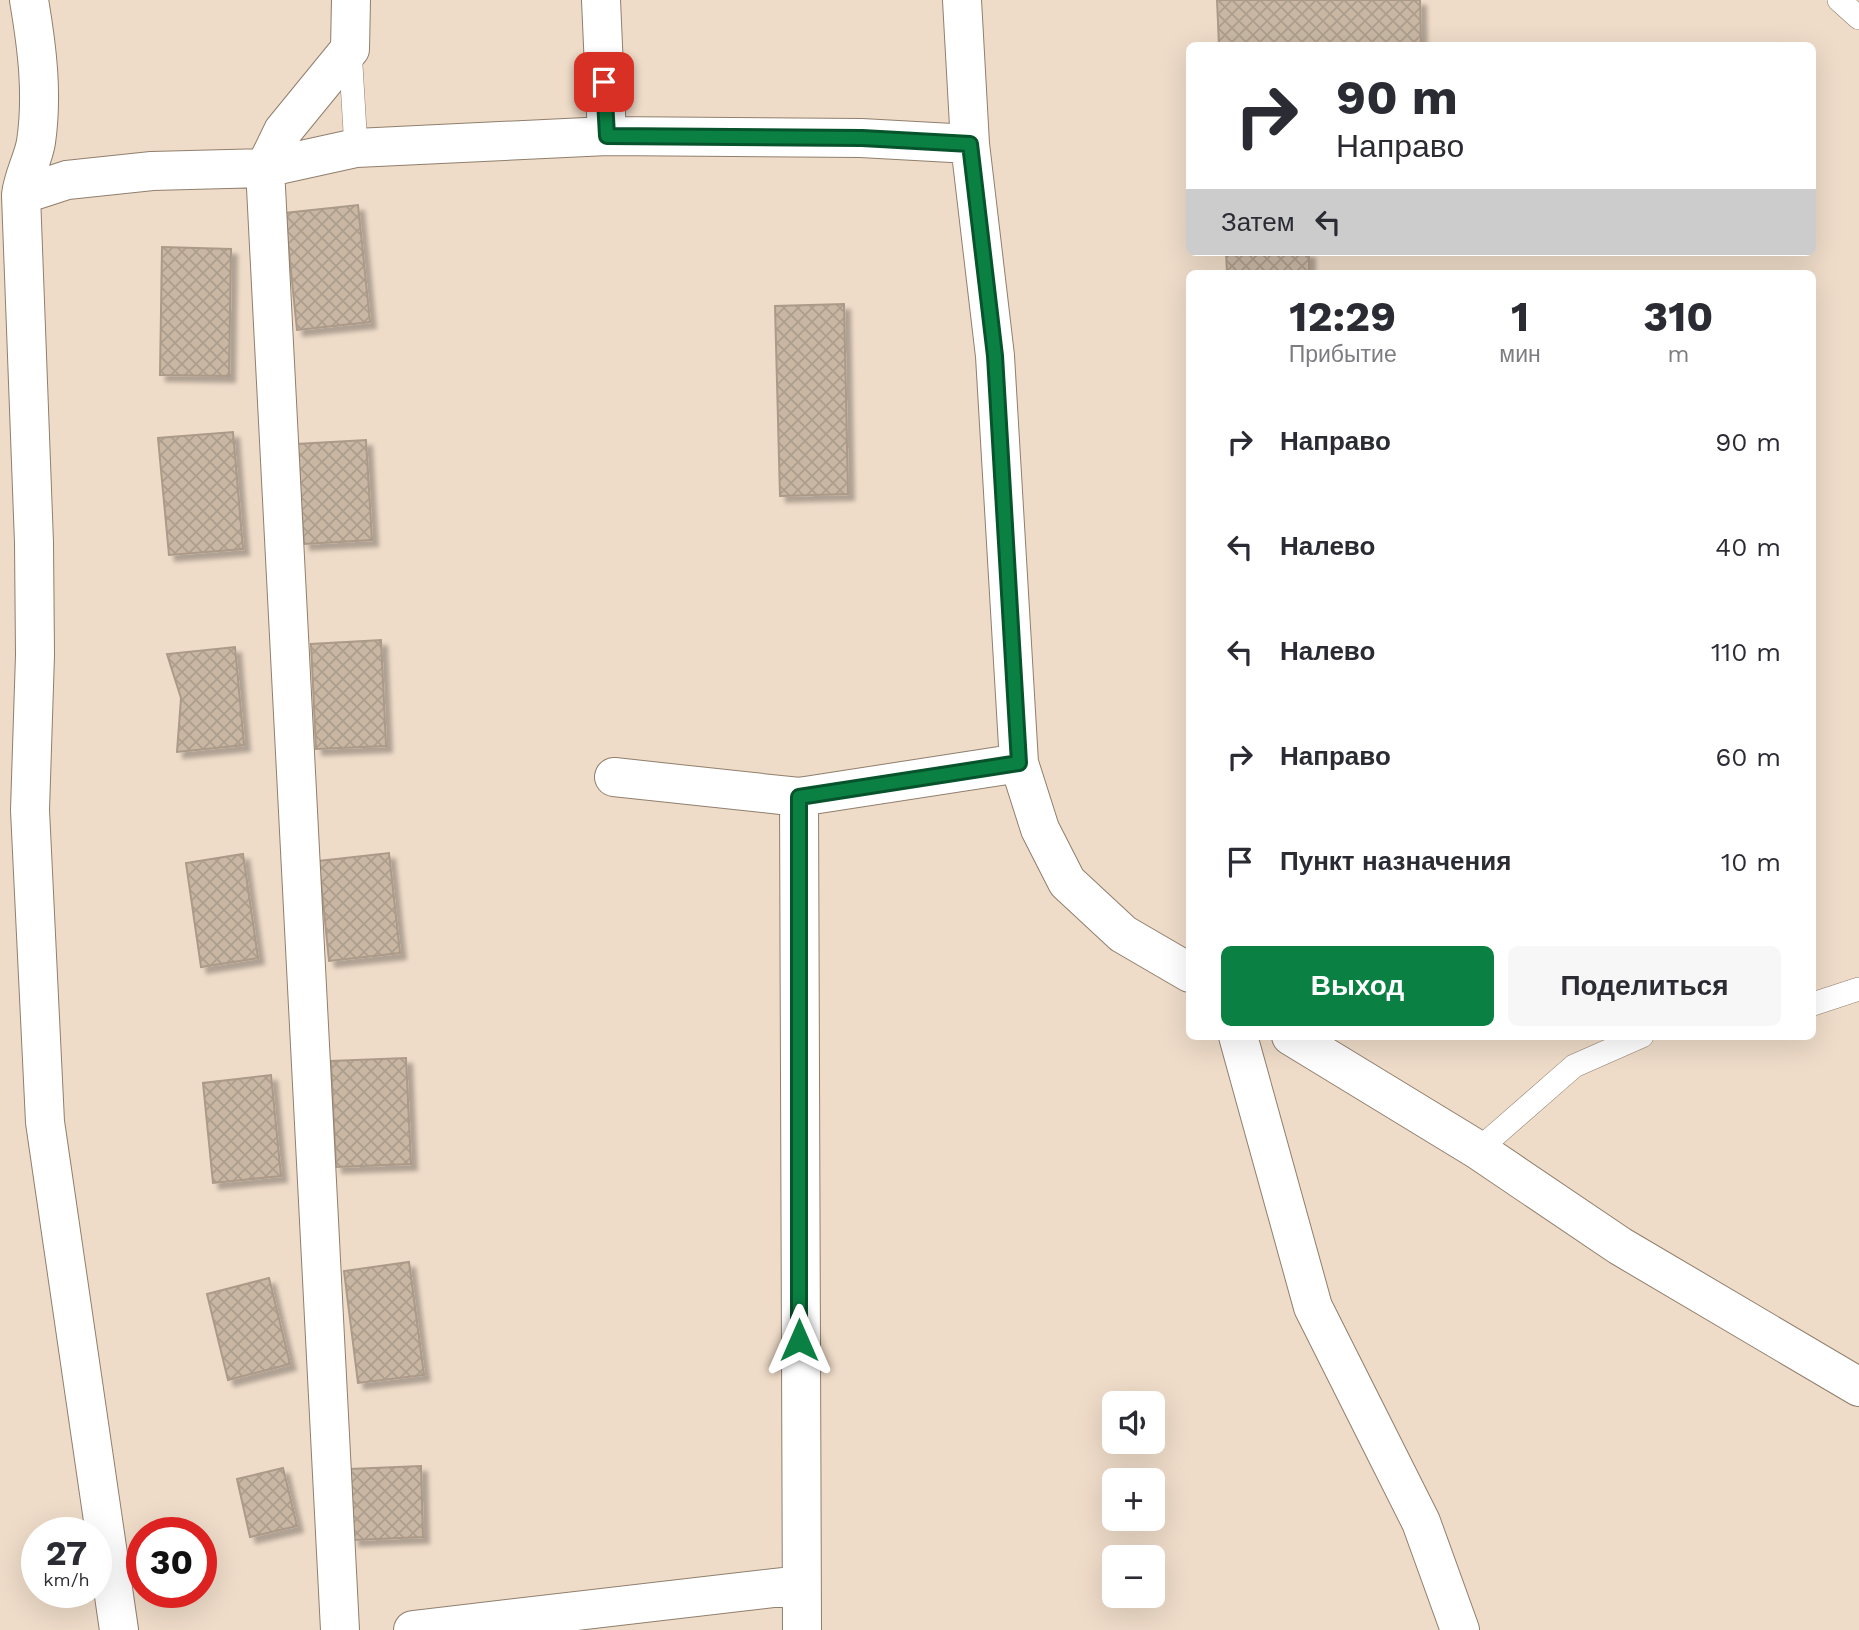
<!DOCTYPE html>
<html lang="ru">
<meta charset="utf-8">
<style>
:root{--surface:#fff;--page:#f7f7f7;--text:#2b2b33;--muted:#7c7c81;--accent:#0b8043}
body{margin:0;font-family:"Work Sans",sans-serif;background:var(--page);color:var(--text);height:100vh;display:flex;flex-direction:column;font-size:26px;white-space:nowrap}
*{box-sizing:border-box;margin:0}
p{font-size:23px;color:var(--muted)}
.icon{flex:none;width:38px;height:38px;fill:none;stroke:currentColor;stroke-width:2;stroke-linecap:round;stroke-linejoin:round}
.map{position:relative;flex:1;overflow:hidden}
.side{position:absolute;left:1186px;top:270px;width:630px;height:770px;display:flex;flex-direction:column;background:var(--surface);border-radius:10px;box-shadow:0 7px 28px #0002}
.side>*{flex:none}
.banner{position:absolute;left:1186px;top:42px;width:630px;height:214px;border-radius:10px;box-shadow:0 7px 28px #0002;background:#fff;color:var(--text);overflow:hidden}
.fabs{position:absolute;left:1102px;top:1391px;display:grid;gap:14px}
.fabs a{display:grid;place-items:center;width:63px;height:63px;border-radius:10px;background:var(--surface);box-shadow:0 7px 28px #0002;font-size:35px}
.speed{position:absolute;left:21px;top:1517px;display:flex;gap:14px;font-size:35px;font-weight:700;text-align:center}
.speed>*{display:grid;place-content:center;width:91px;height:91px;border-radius:50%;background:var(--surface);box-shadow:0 7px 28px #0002;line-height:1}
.speed small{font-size:18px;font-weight:400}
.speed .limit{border:10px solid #d22;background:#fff;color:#111}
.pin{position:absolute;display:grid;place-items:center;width:60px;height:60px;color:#fff;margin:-30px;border-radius:14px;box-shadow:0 4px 10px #0006}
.me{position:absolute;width:77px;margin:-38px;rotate:0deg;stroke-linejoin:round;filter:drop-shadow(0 0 5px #0008)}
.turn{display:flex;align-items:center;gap:24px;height:147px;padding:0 35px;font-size:32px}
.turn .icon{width:91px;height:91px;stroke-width:2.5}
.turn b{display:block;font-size:49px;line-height:60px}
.then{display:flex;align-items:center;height:66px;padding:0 35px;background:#0003;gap:14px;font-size:26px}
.eta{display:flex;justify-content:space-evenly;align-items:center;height:119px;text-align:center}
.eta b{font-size:42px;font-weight:700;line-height:49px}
.action{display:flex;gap:14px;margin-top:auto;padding:14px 35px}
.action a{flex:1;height:80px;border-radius:10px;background:var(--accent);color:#fff;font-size:28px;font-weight:700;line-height:80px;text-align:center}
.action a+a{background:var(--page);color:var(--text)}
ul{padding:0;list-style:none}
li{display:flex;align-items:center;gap:21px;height:105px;padding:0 35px}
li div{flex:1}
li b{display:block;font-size:26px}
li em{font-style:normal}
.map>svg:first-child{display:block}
.building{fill:url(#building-cross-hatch);stroke:#ac9a88;stroke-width:2;filter:url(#shadow)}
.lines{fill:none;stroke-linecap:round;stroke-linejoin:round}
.service-casing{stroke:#907f6d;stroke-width:24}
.minor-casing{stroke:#907f6d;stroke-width:40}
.service{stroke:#fff;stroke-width:23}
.minor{stroke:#fff;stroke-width:38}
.route-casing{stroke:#07532c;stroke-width:18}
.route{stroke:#0b8043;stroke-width:12}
</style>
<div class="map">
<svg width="1859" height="1630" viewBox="0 0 1859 1630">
<defs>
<pattern id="building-cross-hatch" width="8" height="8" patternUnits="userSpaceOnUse" patternTransform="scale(1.75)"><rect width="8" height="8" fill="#c9b7a4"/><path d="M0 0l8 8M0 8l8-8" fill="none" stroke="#ac9d8c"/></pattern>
<filter id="shadow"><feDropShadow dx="6" dy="6" stdDeviation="2" flood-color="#0004"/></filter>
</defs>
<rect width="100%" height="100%" fill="#eedbc8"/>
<!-- building -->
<path class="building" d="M1217 0H1420L1421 46H1219Z
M358 205 370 322 297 330 285 213Z
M162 247 231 249 229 376 160 375Z
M1226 252H1309V273H1227Z
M844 304 848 494 780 496 775 306Z
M233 432 243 549 169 555 158 438Z
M366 440 372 540 304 544 297 444Z
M381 640 386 746 316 749 311 644Z
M235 647 244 745 177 752 181 698 167 654Z
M389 853 400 953 329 961 319 861Z
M243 854 258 958 201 967 186 863Z
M406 1058 411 1164 336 1167 331 1061Z
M271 1075 281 1176 213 1183 203 1083Z
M409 1262 424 1375 358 1383 344 1271Z
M269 1278 290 1364 228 1380 207 1294Z
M421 1466 423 1537 353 1540 350 1469Z
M283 1468 297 1526 250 1537 237 1479Z"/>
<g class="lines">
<defs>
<path id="service" d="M1839 0 1859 18
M350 49 356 148
M1813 1004 1859 989
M1478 1150 1574 1066 1642 1036"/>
<path id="minor" d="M601 0 607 136
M962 0 970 144 995 356 1019 763 1040 829 1067 882 1123 934 1190 973
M21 195C23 176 33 160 36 142 43 94 37 47 29 0
M614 777 799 797 1019 763
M799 797 802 1630
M1238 1036 1313 1307 1421 1522 1460 1630
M1291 1036 1478 1150 1620 1246 1859 1387
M119 1630 45 1122 30 810 35 655 34 543 21 195 67 180 152 171 265 168 356 148 607 136 861 138 970 144
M340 1630 265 168 283 131 350 49 351 0
M413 1630 800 1585"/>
</defs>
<!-- service casing -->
<use href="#service" class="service-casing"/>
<!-- minor casing -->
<use href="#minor" class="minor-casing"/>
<!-- service -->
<use href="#service" class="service"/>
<!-- minor -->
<use href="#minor" class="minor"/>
</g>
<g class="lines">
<defs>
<path id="route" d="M604 82 607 136 862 138 970 144 995 356 1019 763 799 797V1340"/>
</defs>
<!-- route casing -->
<use href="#route" class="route-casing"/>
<!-- route -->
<use href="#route" class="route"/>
</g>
</svg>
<div class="fabs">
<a><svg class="icon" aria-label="sound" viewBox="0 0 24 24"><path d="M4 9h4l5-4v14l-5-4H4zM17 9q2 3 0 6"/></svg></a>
<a>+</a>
<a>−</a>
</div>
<div class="speed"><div>27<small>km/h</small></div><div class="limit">30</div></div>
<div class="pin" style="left:604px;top:82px;background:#d93025"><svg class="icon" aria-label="arrive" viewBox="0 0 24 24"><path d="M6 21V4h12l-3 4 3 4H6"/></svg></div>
<svg class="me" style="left:799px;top:1340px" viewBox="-20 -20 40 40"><path d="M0-17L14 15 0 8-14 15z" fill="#0b8043" stroke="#fff" stroke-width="4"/></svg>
<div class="banner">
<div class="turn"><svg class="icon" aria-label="right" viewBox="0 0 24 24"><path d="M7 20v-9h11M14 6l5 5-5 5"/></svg><div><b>90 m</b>Направо</div></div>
<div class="then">Затем<svg class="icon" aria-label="left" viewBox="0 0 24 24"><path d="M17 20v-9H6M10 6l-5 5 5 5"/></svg></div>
</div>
<section class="side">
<div class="eta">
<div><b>12:29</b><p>Прибытие</p></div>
<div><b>1</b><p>мин</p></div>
<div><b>310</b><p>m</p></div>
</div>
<ul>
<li><svg class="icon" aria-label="right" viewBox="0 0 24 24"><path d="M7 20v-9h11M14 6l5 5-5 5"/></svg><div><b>Направо</b></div><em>90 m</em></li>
<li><svg class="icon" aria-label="left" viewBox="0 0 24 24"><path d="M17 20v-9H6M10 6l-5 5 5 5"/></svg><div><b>Налево</b></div><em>40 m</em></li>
<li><svg class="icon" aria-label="left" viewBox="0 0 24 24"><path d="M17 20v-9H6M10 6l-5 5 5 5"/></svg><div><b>Налево</b></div><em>110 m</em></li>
<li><svg class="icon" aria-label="right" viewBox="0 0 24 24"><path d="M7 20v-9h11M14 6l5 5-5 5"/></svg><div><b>Направо</b></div><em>60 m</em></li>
<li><svg class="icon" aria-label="arrive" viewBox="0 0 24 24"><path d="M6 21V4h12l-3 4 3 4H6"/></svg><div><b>Пункт назначения</b></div><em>10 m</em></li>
</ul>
<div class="action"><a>Выход</a><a>Поделиться</a></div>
</section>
</div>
